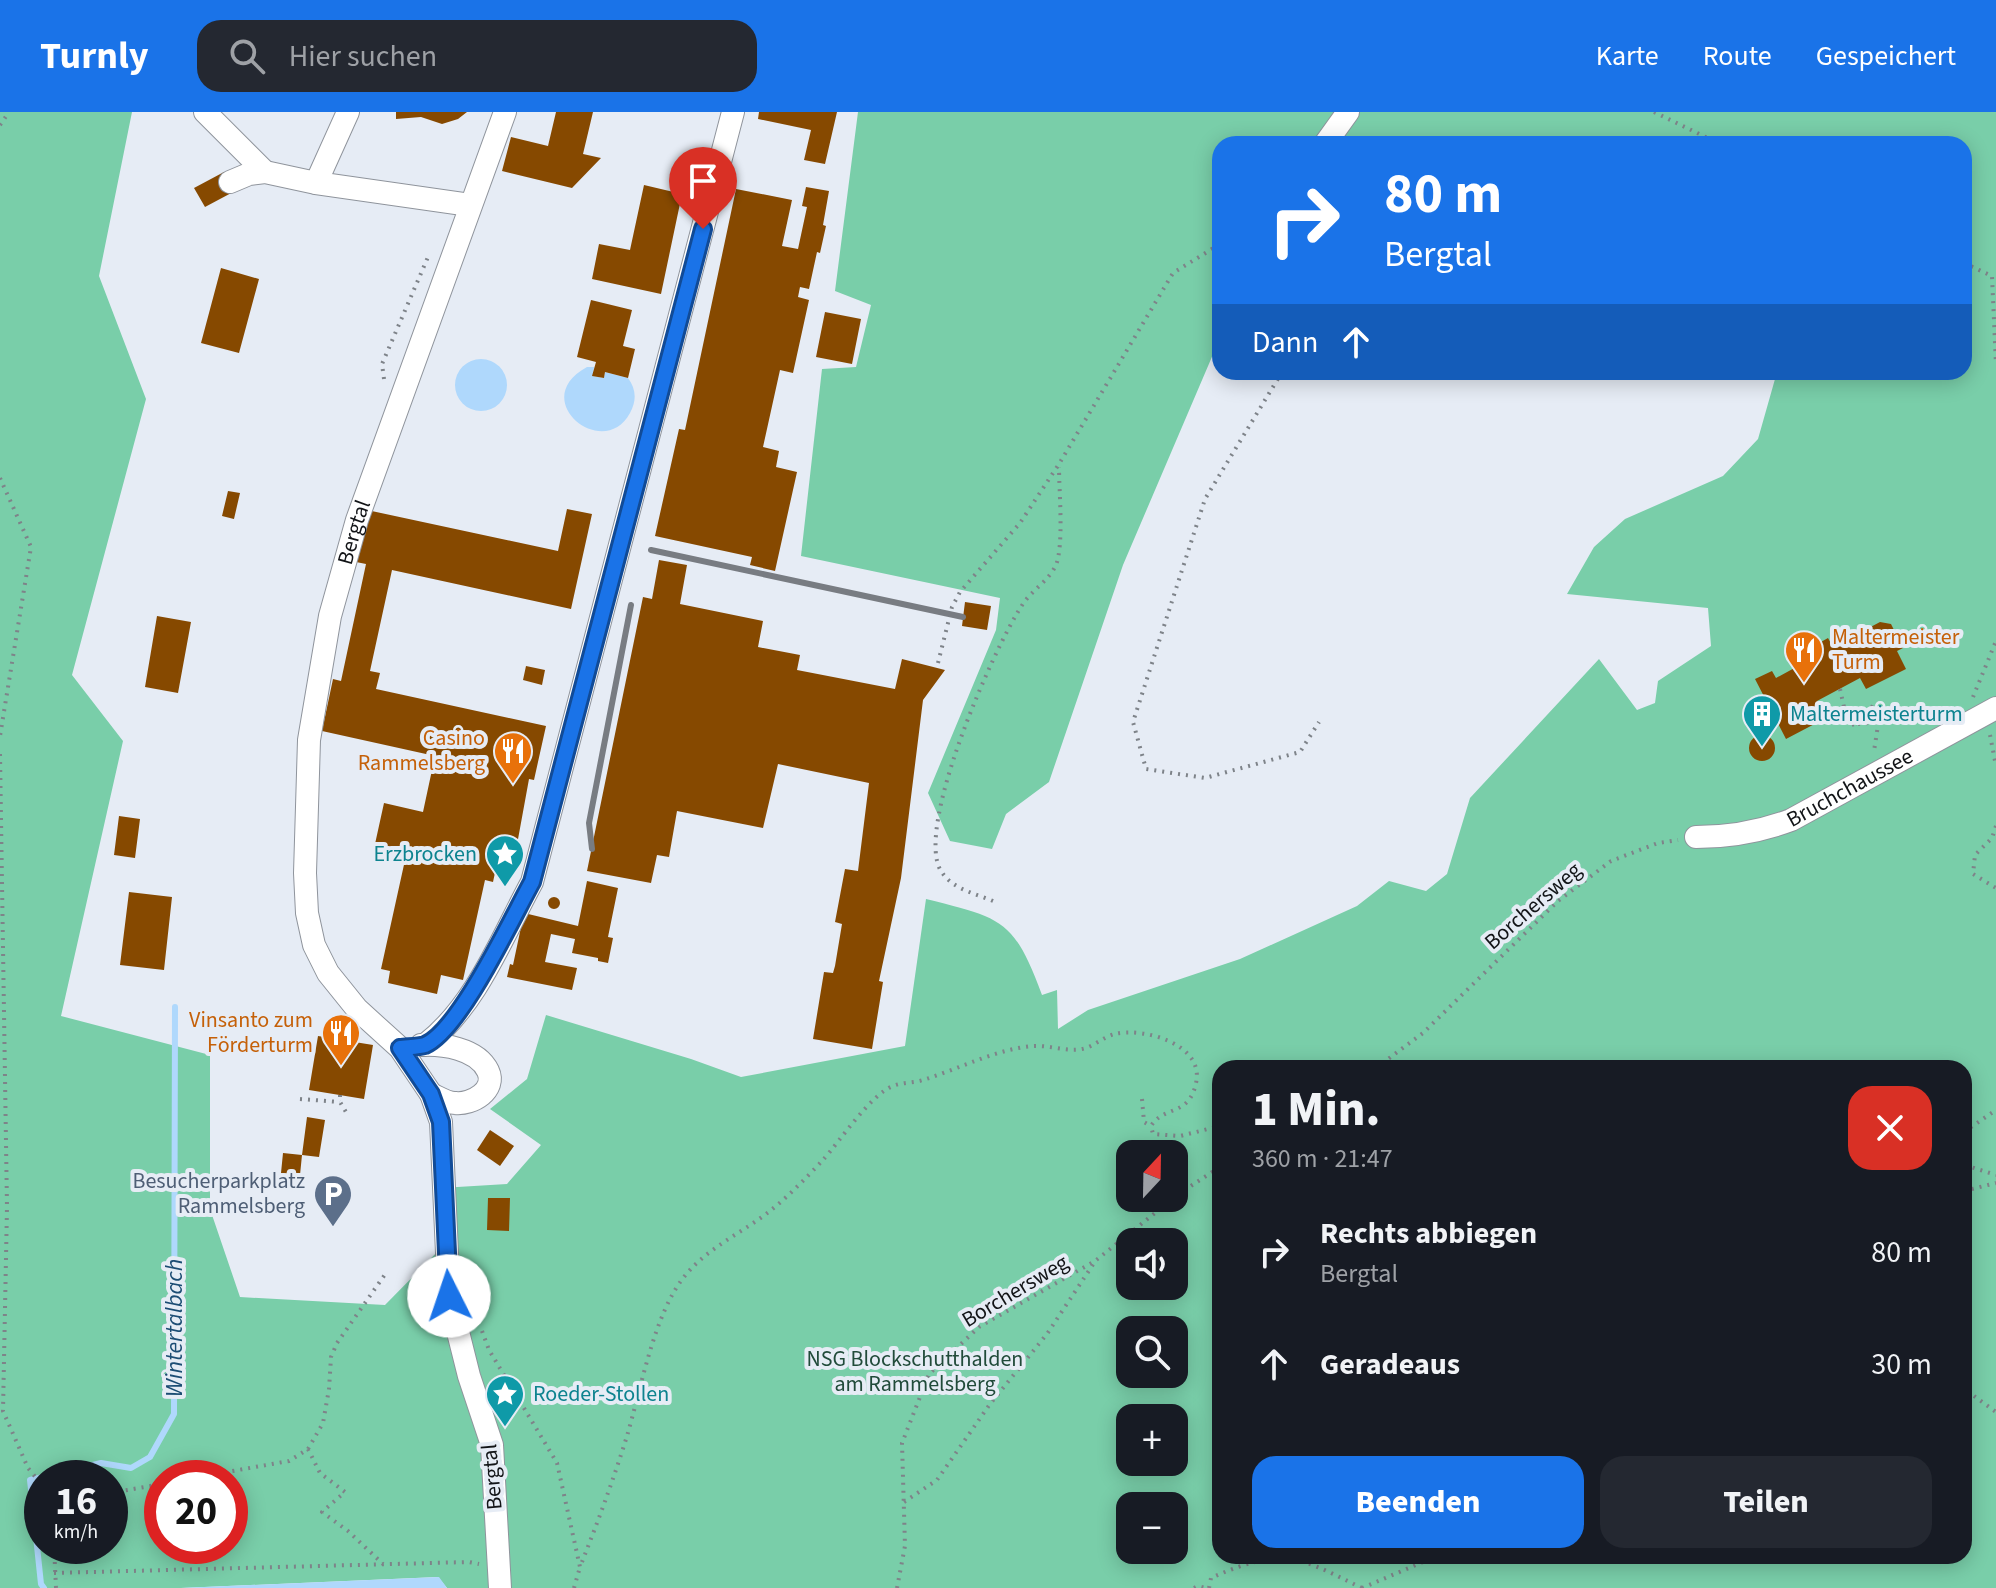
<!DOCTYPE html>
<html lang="de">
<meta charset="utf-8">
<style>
:root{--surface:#171b24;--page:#242831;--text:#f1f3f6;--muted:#9ea1a6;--accent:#1a73e8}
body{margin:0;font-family:"Source Sans 3",sans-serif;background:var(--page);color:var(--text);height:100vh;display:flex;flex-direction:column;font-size:30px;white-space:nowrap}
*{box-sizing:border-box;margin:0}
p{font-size:26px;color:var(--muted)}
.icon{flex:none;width:44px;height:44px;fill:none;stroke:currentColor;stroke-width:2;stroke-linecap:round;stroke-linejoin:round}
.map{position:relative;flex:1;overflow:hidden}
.panel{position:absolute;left:1212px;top:948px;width:760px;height:504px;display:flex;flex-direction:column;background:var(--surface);border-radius:24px;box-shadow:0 4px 20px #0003}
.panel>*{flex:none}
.hud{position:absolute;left:1212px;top:24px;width:760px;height:244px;border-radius:24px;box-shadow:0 4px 20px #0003;background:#1a73e8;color:#fff;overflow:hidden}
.needle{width:52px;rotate:22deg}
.fabs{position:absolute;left:1116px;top:1028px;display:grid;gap:16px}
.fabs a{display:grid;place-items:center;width:72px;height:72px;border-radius:16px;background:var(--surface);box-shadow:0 4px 20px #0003;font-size:40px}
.speed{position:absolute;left:24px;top:1348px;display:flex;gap:16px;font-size:40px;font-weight:700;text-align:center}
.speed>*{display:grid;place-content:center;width:104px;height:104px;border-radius:50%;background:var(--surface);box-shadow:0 4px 20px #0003;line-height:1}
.speed small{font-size:20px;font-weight:400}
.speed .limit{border:12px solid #d22;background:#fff;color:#111}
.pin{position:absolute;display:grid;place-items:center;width:68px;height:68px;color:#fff;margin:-82px -34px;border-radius:50% 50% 50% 0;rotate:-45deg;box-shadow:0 0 8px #0007}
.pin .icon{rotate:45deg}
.me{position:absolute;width:88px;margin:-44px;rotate:356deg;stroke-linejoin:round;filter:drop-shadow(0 0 6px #0008)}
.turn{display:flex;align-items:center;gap:28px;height:168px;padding:0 40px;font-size:36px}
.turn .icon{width:104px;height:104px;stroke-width:2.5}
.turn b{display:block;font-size:56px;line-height:68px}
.then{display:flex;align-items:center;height:76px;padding:0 40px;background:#0003;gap:16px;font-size:30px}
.round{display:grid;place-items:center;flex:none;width:84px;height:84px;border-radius:24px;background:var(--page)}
.head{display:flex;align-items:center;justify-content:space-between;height:136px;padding:0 40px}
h1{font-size:48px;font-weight:800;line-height:60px}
.cta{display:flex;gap:16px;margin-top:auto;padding:16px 40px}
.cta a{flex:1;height:92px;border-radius:24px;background:var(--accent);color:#fff;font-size:32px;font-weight:800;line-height:92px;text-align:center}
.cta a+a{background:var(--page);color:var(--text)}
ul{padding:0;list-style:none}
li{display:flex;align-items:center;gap:24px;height:112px;padding:0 40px}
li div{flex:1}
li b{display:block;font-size:30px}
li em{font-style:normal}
header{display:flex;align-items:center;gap:48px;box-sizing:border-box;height:112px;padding:0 40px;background:var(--accent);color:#fff}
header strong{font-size:38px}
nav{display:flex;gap:44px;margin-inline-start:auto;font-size:28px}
.search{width:560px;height:72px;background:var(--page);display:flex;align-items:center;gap:20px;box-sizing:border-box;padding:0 28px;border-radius:24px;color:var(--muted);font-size:30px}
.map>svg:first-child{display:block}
.green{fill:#79cea9;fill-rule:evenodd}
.water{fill:#afd8fc}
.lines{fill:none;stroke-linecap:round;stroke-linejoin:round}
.stream{stroke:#afd8fc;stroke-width:6}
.building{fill:#864900}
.minor-casing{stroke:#8f949c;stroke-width:24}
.path{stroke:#7e8389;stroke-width:4;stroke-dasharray:2 6;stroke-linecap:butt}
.minor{stroke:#fff;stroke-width:22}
.rail{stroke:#787c82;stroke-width:6}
.route-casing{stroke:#114b97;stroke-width:20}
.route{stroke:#1a73e8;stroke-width:14}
.labels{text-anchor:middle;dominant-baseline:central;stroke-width:8;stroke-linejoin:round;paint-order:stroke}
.street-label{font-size:22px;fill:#121417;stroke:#e6ecf5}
.food-label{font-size:22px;fill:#c56008;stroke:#e6ecf5;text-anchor:end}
.culture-label{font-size:22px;fill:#0d838f;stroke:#e6ecf5;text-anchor:start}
.service-label{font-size:22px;fill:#4e5e75;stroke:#e6ecf5;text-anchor:end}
.park-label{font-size:22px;fill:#214b3a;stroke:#e6ecf5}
.water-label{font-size:24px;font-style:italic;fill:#1c4d74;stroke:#e6ecf5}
</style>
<header>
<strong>Turnly</strong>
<div class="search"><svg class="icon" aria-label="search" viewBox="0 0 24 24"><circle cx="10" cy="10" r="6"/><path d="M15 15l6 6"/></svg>Hier suchen</div>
<nav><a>Karte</a><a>Route</a><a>Gespeichert</a></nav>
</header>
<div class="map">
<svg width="1996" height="1476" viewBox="0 0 1996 1476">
<rect width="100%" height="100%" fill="#e6ecf5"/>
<!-- green -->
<path class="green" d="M0 0H132L99 164 146 287 72 563 123 629 61 904 210 943V1097L240 1185 385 1193 445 1132 441 1076 507 1072 541 1033 490 997 527 967 546 903 691 947 741 965 905 934 926 787C1002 806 1014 807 1042 883L1057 878 1058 917 1088 898 1240 847 1357 794 1389 769 1426 779 1447 762 1470 686 1599 547 1637 598 1655 591 1658 569 1711 534 1708 496 1567 482 1594 435 1625 407 1723 364 1758 327 1777 260H1964V32H1220V226L1123 453 1049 670 1006 702 992 737 950 729 928 681 996 518 1000 486 801 444 822 257 856 255 871 193 835 179 858 0H1996V1476H447L438 1465 181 1476H0ZM1220 956H1964V1444H1220ZM1130 1042H1174V1086H1130ZM1130 1130H1174V1174H1130ZM1130 1218H1174V1262H1130ZM1130 1306H1174V1350H1130ZM42 1366H110V1434H42ZM162 1366H230V1434H162ZM1130 1394H1174V1438H1130Z"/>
<!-- water -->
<path class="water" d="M455 273a26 26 0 1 1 52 0a26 26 0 1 1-52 0Z
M587 255H594L593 264 604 266 605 260 628 266C636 277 637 288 630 301 604 350 526 288 587 255Z
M439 1465 447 1476H181Z"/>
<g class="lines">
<!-- stream -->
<path class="stream" d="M44 1476 41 1472 30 1368 101 1351 131 1356 150 1345 174 1302 175 895"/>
</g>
<!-- building -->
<path class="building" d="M396 0H467L458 7 442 12 421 5 396 7Z
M556 0H593L583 42 601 46 572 76 502 59 511 25 548 34Z
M759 0H837L825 52 804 48 811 18 758 7Z
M224 60 235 79 205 95 194 76Z
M644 73 682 82 661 182 592 167 599 132 630 138Z
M806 75 829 79 823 113 826 114 820 141 817 140 809 177 800 175 798 185 809 188 793 261 780 258 763 335 779 339 776 355 797 360 775 459 750 453 752 445 655 424 679 317 685 318 736 77 792 88 782 134 798 137 807 95 802 94Z
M221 156 259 167 239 241 201 231Z
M591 188 632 198 623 234 635 237 628 266 605 260 604 266 592 264 596 250 577 245Z
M825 200 861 207 852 252 816 245Z
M228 379 240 381 234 407 222 404Z
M567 397 592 402 571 497 392 458 370 559 380 561 376 577 546 614 534 668 529 667 512 760 496 756 493 770 485 768 463 868 441 863 437 882 388 871 390 859 381 857 407 739 375 732 384 691 423 700 435 644 322 619 333 567 341 569 366 452 356 450 367 398 558 439Z
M659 448 687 453 680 492 763 509 758 535 800 543 797 558 895 577 902 547 945 558 923 588 901 766 879 869 883 870 872 937 813 927 824 860 833 861 835 854 842 812 835 810 845 757 858 759 869 671 778 652 763 716 677 699 669 745 657 743 651 771 587 759 643 485 652 487Z
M965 490 991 494 987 518 962 514Z
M157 504 191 510 178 581 145 575Z
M1880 510 1891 512 1903 536 1897 539 1906 557 1866 577 1860 566 1817 589 1826 606 1786 627 1755 567 1772 559 1776 566 1809 548 1805 539 1828 526 1833 535Z
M526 554 545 558 542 573 523 568Z
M1749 636a13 13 0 1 1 26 0a13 13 0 1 1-26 0Z
M119 704 140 707 135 746 114 743Z
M587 769 618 776 608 825 613 826 608 851 598 849V846L572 841 575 827 551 822 545 850 577 856 572 878 507 865 510 852 513 853 524 801 578 814Z
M129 780 172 785 164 858 120 853Z
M548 791a6 6 0 1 1 12 0a6 6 0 1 1-12 0Z
M318 924 373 933 364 987 309 978Z
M307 1005 325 1008 319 1045 302 1043 300 1063 281 1061 283 1041 302 1043Z
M490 1018 514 1034 500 1054 477 1038Z
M488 1086H510L509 1119 487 1118Z"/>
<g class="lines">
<defs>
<g id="minor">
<path d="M205 0 265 60"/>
<path d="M1325 32 1348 0"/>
<path d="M230 70 249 62 265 60 316 71 470 93"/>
<path d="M316 71 348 0"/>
<path id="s1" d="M1696 725C1730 725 1759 720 1791 708L1996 596"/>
<path d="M421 933C442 932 477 936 488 959 497 978 472 993 455 991 447 991 438 985 431 982"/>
<path d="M425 933C476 894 502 825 532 770L733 0"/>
<path id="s2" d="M500 1476 492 1333 469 1264 449 1184 441 1010 431 982 400 936 357 897 328 861 314 833 307 801 305 761 309 628 330 504 357 408 505 0"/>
</g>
</defs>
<!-- minor casing -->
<use href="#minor" class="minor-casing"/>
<!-- path -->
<path class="path" d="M1654 0 1720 32
M0 13 9 0
M1964 151 1992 164 1996 253
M1282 260 1205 387 1133 610 1146 657 1205 666 1300 640 1319 610
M384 267 382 252 428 145
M0 366 31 435 0 624
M938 551 952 495 960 480 1020 411 1059 352 1173 161 1220 132
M1840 577 1844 595 1855 612 1848 614
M1973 585 1996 529
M1871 597 1879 607 1874 639
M1855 612 1871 597 1874 591
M1858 612 1879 610
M1990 623 1996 654
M0 642 7 1095 3 1299 28 1356 42 1373
M1996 714 1992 726 1975 743 1973 762 1996 776
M993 789C974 781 952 777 941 759 914 716 994 536 1021 495 1030 479 1048 470 1056 453 1064 433 1059 378 1059 355
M1376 956 1423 921 1558 789 1611 749 1658 731 1678 728
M340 983V990L346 1000
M300 987 340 990
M1142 987 1144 1010 1151 1014
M1964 1020 1996 998
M1964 1046H1969L1971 1055 1996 1063
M1964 1058 1971 1055
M1964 1079 1996 1071
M482 1219 489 1238 557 1351 580 1455C597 1412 613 1369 627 1324 641 1277 654 1202 684 1165 706 1137 738 1123 766 1102 786 1087 806 1066 823 1048 840 1029 871 982 893 974 903 970 914 971 923 968 959 957 996 937 1033 934 1049 933 1066 940 1082 937 1093 935 1103 925 1115 922 1143 915 1205 932 1196 971 1189 1005 1164 993 1151 1014L1153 1022 1180 1024 1220 1014
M1974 1284 1996 1300
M308 1337 320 1361 345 1380 322 1400 348 1419 383 1452
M193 1366 289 1349 308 1337 323 1311 329 1277 331 1245 337 1231 386 1161
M110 1381 162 1372
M904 1390 937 1368 990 1292 1047 1222 1094 1151
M54 1434 56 1476
M54 1461 469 1450 479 1452
M574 1476 580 1455
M897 1476 905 1434 902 1331 929 1262 979 1215 1095 1149 1180 1081 1220 1055
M1194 1476 1198 1474 1205 1476
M1209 1476 1211 1466C1237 1454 1275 1440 1304 1450 1323 1456 1343 1467 1362 1476
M1362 1476 1437 1444"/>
<!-- minor -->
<use href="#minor" class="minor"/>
<!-- rail -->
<path class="rail" d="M651 438 963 505
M592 737 589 711 631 493"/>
</g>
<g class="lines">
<defs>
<path id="route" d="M449 1184 441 1010 431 982 400 936C407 935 418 935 425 933 460 918 512 806 532 770L703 117"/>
</defs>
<!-- route casing -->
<use href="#route" class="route-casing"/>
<!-- route -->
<use href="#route" class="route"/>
</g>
<!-- icons -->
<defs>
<symbol id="restaurant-pin" viewBox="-11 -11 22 30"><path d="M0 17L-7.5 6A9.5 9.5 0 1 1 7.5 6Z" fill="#e8710a" stroke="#e6ecf5"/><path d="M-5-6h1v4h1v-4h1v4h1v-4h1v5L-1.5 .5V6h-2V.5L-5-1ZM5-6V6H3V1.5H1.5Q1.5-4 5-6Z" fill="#fff"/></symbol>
<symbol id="building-pin" viewBox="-11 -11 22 30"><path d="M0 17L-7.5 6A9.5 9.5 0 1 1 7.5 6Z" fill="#0f9aa8" stroke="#e6ecf5"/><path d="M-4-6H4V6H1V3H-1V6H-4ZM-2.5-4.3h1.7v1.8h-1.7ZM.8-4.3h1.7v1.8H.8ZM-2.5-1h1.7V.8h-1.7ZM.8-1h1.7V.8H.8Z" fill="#fff"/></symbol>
<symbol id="sight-pin" viewBox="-11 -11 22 30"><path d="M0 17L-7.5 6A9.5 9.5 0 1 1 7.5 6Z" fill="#0f9aa8" stroke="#e6ecf5"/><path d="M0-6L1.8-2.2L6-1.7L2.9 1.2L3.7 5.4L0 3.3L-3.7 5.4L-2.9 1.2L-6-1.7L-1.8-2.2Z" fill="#fff"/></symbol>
<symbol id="parking-pin" viewBox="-11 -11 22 30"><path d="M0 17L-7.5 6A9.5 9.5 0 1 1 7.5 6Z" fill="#5c6f8a" stroke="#e6ecf5"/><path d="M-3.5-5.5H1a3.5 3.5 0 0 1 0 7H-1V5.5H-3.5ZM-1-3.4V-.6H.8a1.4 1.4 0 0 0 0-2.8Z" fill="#fff"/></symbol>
</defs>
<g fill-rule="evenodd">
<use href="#restaurant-pin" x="1782" y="516" width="44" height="60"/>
<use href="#building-pin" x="1740" y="580" width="44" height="60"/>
<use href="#restaurant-pin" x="491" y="617" width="44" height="60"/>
<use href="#sight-pin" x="483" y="720" width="44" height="60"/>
<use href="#restaurant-pin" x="319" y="899" width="44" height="60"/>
<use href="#parking-pin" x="311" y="1060" width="44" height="60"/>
<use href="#sight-pin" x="483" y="1260" width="44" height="60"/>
</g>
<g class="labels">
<!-- street labels -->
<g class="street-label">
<text stroke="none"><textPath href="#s2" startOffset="1112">Bergtal</textPath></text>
<text stroke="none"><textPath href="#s1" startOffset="164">Bruchchaussee</textPath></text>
<text transform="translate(1533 794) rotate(-41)">Borchersweg</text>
<text transform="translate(1015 1179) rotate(-31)">Borchersweg</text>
<text transform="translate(492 1365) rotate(-95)">Bergtal</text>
</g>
<!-- food labels -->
<g class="food-label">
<text x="1832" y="525" text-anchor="start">Maltermeister<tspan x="1832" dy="25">Turm</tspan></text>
<text x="485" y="626">Casino<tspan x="485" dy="25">Rammelsberg</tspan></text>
<text x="313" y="908">Vinsanto zum<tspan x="313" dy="25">Förderturm</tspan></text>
</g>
<!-- culture labels -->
<g class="culture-label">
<text x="1790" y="602">Maltermeisterturm</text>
<text x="477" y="742" text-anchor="end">Erzbrocken</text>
<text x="533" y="1282">Roeder-Stollen</text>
</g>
<!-- service labels -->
<g class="service-label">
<text x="305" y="1069">Besucherparkplatz<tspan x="305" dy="25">Rammelsberg</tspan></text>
</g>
<!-- park labels -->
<g class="park-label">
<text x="915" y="1247">NSG Blockschutthalden<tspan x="915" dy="25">am Rammelsberg</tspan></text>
</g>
<!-- water labels -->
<g class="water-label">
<text transform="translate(174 1216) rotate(-90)">Wintertalbach</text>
</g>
</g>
</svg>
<div class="fabs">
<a><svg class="needle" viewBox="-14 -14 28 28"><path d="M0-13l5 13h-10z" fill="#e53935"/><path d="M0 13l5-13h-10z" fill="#9ea1a6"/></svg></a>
<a><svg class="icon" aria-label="sound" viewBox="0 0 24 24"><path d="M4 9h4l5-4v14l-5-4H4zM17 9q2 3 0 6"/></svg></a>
<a><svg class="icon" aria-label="search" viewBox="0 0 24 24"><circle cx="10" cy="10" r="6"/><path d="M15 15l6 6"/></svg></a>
<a>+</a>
<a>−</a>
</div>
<div class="speed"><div>16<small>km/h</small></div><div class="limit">20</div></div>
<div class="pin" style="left:703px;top:117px;background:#d93025"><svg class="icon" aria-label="arrive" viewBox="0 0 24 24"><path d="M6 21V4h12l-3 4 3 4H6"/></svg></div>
<svg class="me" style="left:449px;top:1184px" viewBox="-20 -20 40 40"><circle r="19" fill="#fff"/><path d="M0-13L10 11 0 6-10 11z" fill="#1a73e8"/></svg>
<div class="hud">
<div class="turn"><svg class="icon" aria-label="right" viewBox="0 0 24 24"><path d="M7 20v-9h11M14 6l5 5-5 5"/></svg><div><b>80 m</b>Bergtal</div></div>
<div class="then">Dann<svg class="icon" aria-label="ahead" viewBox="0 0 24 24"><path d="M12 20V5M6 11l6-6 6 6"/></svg></div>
</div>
<section class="panel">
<div class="head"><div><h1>1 Min.</h1><p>360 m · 21:47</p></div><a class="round" style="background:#d93025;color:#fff"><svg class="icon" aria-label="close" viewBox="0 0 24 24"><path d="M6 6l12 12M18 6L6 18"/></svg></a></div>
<ul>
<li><svg class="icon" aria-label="right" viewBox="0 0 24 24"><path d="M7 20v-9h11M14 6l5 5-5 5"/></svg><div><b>Rechts abbiegen</b><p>Bergtal</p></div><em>80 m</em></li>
<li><svg class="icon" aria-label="ahead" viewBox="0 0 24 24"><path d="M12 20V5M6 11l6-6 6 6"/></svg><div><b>Geradeaus</b></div><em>30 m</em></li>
</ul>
<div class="cta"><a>Beenden</a><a>Teilen</a></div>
</section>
</div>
